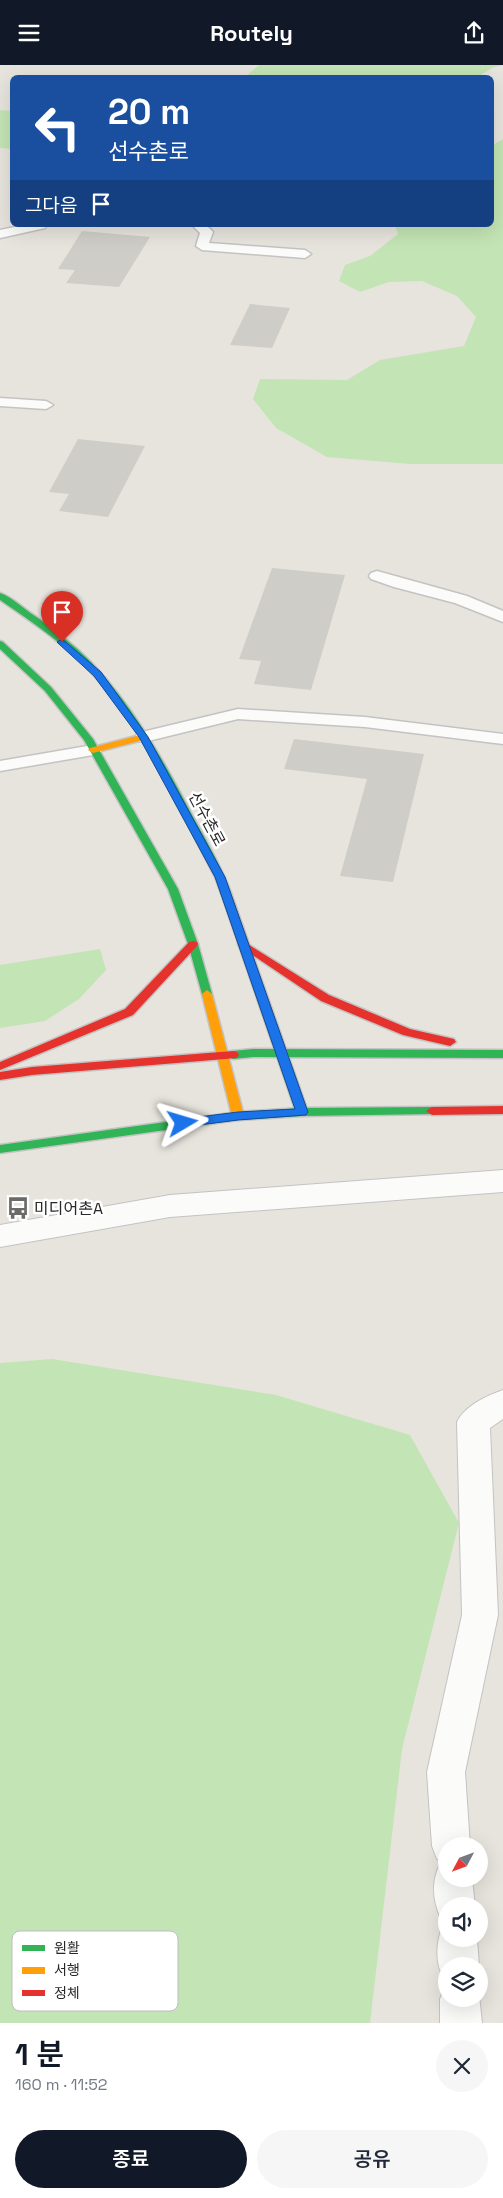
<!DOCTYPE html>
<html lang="ko">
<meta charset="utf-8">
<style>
:root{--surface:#fff;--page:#f6f6f7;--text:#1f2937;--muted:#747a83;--accent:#111827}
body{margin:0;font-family:"Space Grotesk","Noto Sans KR",sans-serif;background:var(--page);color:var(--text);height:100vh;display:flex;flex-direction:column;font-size:19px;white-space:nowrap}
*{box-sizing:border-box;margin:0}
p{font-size:16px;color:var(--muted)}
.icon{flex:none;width:28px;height:28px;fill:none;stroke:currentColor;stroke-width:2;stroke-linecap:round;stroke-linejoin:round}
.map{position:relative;height:1958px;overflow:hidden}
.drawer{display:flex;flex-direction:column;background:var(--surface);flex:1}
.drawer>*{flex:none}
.guide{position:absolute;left:10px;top:10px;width:484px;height:152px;border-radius:8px;box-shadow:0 5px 20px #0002;background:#1a4fa0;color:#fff;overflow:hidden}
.needle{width:32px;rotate:229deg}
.fabs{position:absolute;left:438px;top:1772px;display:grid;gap:10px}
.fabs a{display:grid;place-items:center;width:50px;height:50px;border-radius:50%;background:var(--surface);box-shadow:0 5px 20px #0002;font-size:25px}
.pin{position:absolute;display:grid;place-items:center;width:42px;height:42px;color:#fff;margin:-51px -21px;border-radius:50% 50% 50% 0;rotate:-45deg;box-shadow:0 0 5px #0007}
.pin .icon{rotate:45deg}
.me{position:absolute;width:55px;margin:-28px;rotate:83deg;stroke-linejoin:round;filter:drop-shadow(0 0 4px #0008)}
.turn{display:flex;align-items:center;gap:18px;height:105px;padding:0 15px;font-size:22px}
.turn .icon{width:65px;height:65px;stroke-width:2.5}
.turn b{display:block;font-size:35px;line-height:42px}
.then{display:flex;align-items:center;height:48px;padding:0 15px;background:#0003;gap:10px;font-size:19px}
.round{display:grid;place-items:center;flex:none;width:52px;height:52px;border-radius:26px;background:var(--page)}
.head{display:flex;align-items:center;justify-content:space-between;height:85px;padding:0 15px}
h1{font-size:30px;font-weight:600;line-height:38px;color:var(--accent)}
.primary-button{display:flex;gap:10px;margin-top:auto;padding:10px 15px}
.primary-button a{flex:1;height:58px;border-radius:30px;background:var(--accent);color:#fff;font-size:20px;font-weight:600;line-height:58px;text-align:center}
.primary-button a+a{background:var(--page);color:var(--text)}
header{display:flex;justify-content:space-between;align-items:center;height:65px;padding:0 15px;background:var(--accent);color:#fff;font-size:22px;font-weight:600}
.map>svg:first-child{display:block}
.green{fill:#c3e4b4}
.building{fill:#cfcdc8}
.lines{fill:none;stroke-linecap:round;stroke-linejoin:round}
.lane-casing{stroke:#c4c3c3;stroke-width:3}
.street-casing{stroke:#c4c3c3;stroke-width:2}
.fast-casing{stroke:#c4c3c3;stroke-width:3}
.slow-casing{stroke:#c4c3c3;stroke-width:3}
.jam-casing{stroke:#c4c3c3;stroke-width:3}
.lane{fill:#fbfbfa;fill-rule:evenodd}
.street{fill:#fbfbfa;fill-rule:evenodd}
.fast{fill:#30b455;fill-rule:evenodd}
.slow{fill:#ff9f0a;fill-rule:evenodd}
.jam{fill:#e5322d;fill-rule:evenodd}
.route{fill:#1a73e8;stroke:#114b97}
.labels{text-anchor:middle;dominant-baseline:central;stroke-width:5;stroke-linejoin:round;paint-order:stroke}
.street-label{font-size:16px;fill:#282828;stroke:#fff}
.poi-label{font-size:16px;fill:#282828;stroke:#fff;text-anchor:start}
.key{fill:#fff;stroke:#bebebe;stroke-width:1}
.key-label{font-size:14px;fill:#282828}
</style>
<header><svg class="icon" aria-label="menu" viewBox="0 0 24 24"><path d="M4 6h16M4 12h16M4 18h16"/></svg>Routely<svg class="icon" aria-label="share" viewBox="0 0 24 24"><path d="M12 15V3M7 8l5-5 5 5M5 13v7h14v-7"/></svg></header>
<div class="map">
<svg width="503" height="1958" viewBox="0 0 503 1958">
<rect width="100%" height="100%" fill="#e7e4dd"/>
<!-- green -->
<path class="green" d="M259 0H503L492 3 478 12H245Z
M0 45 12 46V84L0 83Z
M503 74V399H411L327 392 276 363 253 334 260 314 347 315 380 295 464 281 476 252 457 231 422 216 389 217 360 227 339 216 345 200 370 191 398 169 395 160H491V81Z
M100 884 106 905 79 934 45 956 0 963V900Z
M52 1294 276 1330 410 1370 459 1458 402 1684 370 1958H0V1298Z"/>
<!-- building -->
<path class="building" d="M82 166 150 172 119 222 66 218 75 205 58 204Z
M250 239 290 243 272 283 230 280Z
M78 374 145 381 108 452 59 446 69 429 49 427Z
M272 503 345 510 311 625 254 619 261 596 239 594Z
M294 674 424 689 393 817 340 811 367 714 284 704Z"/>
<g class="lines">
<defs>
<path id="lane" d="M24 160H47L45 163 0 173V165Z
M192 160C201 160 207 159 213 167L209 178 305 185 311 189 305 193 202 185 196 181 200 168Z
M0 333 46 336 53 340 46 344 0 341Z
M377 506 467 531 503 546V557L455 538 394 522 371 514 369 511 371 508Z
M238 644 365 652 503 669V679L365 662 238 654 144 677 138 676 135 672 138 668Z
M93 680 99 681 102 685 99 689 0 706V696Z"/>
<path id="street" d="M503 1105V1127L170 1152 0 1182V1160L170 1130Z
M503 1325V1354L490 1363 498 1550 465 1707 470 1781H446V1797L437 1794 432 1781 427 1707 462 1550 457 1357C465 1341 486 1331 503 1325Z
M446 1798V1814H472L475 1841H446V1856L441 1854C433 1836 431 1819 439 1801Z
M446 1859V1874H477L479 1901H446V1916C434 1901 436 1877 443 1860Z
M446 1920V1934H479V1930L482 1958H440V1934Z"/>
<path id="fast" d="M0 528C12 532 24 544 35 551 55 565 74 580 91 597 133 641 164 696 192 750 206 775 221 801 231 828L230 830H222L221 828 215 812C177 740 142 659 84 600 59 575 29 555 0 535Z
M0 576 3 577 51 622 93 674 178 824 198 879 212 929 211 932H203L202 929 188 879 168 824 84 675 45 626 0 584Z
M253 984 503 985V993L253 992 233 994 227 990 233 986Z
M432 1042 438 1046 436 1049 302 1051 238 1055 0 1088V1080L238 1047 302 1043Z"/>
<path id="slow" d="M144 669 149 672 147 674 93 688 88 685 90 683Z
M226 825 231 828 308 1047 306 1050 302 1051 296 1047 221 828Z
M207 925 212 929 244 1051 238 1055 232 1051 202 929Z"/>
<path id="jam" d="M193 876 197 877 198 879 197 881 133 950 0 1005V997L125 944 189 877Z
M243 876 329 930 410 964 454 974 456 977 450 981 403 970 321 936 239 881 238 879 239 877Z
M233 986 237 987 239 990 237 993 32 1010 0 1015V1007L32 1002Z
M503 1041V1049L432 1050 426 1046 432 1042Z"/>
</defs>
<!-- lane casing -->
<use href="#lane" class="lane-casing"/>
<!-- street casing -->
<use href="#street" class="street-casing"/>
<!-- fast casing -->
<use href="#fast" class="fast-casing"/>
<!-- slow casing -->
<use href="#slow" class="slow-casing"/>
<!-- jam casing -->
<use href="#jam" class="jam-casing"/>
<!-- lane -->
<use href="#lane" class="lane"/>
<!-- street -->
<use href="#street" class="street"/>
<!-- fast -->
<use href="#fast" class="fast"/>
<!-- slow -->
<use href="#slow" class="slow"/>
<!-- jam -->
<use href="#jam" class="jam"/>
</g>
<!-- route -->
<path class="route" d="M62 574 101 607 148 672 225 812 308 1047 306 1050 238 1055 183 1062 177 1058 183 1054 238 1047 295 1044 215 812 139 672 94 611 59 579 57 577Z"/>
<!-- icons -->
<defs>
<symbol id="bus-bare" viewBox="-9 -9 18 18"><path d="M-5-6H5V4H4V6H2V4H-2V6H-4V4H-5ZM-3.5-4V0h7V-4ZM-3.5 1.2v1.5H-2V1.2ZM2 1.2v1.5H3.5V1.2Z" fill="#6b6a67" stroke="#fff" stroke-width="2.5" paint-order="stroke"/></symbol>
</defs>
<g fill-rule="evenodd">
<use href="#bus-bare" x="2" y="1127" width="32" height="32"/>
</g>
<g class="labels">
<!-- street labels -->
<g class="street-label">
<text transform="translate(207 754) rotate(62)">선수촌로</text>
</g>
<!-- poi labels -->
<g class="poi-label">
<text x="34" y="1143">미디어촌A</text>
</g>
</g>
<!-- legend -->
<rect x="12" y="1866" width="166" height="80" rx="8" class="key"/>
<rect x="22" y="1880" width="23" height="6" fill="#30b455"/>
<rect x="22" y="1902" width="23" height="7" fill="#ff9f0a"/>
<rect x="22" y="1925" width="23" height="6" fill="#e5322d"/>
<g class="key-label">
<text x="54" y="1888">원활</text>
<text x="54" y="1910">서행</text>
<text x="54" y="1933">정체</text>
</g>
</svg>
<div class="fabs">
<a><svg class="needle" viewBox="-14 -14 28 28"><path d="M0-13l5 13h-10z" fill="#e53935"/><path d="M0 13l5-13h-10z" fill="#747a83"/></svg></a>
<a><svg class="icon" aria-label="sound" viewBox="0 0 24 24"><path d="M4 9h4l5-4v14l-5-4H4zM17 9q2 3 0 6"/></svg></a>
<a><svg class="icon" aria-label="layers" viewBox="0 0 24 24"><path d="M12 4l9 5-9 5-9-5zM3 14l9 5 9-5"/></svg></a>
</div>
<div class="pin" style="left:62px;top:577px;background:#d93025"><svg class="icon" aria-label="arrive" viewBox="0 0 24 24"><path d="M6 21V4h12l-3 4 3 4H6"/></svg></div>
<svg class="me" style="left:183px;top:1058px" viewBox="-20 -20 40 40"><path d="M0-17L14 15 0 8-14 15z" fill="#1a73e8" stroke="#fff" stroke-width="4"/></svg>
<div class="guide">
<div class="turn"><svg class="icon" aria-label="left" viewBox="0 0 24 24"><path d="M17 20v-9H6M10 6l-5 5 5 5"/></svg><div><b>20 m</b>선수촌로</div></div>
<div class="then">그다음<svg class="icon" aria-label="arrive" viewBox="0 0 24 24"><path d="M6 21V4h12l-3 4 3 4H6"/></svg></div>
</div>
</div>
<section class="drawer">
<div class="head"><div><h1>1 분</h1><p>160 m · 11:52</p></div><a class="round"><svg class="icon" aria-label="close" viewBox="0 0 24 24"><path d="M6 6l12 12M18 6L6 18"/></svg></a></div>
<div class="primary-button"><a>종료</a><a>공유</a></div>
</section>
